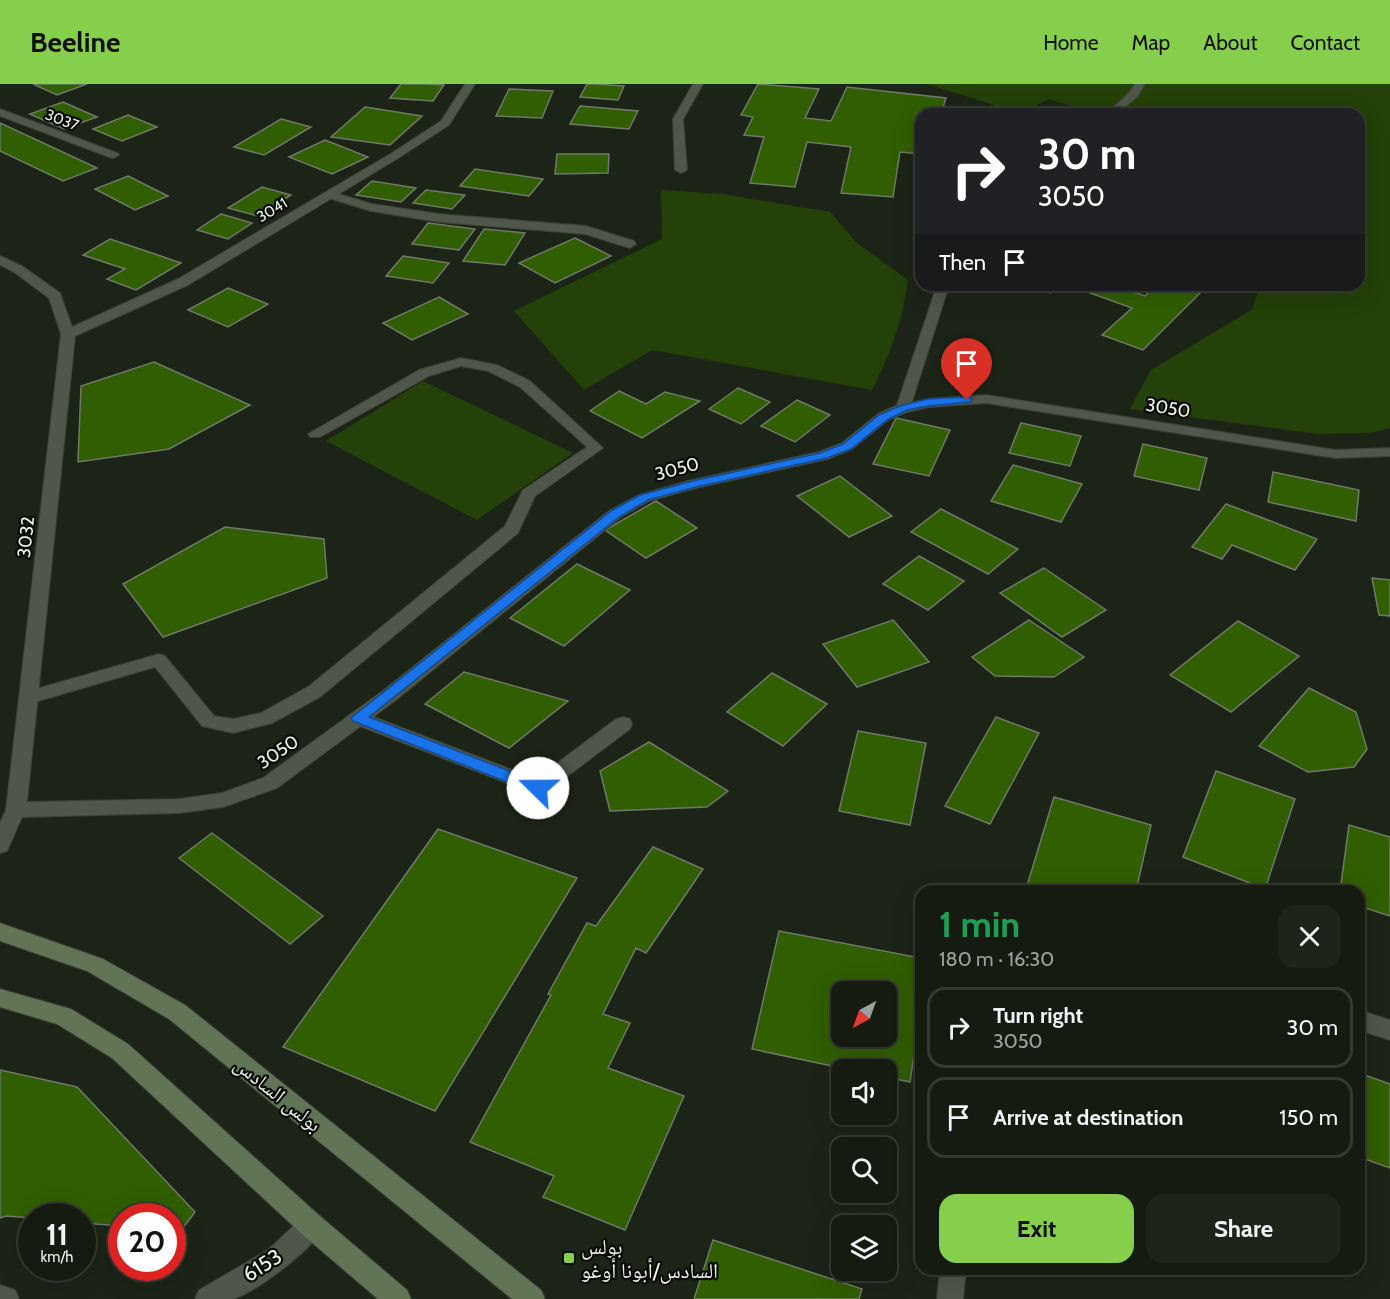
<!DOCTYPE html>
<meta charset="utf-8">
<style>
:root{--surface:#151b11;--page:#1e241a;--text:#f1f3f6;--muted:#9da19f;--line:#343931;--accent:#85cf4c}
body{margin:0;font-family:Cabin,"Noto Naskh Arabic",sans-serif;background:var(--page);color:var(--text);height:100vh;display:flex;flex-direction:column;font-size:22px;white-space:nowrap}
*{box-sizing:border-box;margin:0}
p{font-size:20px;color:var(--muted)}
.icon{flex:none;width:33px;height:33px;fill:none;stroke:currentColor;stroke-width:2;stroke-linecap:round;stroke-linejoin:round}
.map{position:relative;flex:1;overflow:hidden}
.side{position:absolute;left:915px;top:801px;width:450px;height:390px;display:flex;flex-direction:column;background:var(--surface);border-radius:18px;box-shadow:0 6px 24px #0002,0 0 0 2px var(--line)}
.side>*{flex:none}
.banner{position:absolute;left:915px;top:24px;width:450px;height:183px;border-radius:18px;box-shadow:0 6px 24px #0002,0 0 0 2px var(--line);background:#202124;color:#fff;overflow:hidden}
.needle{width:39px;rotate:221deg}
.buttons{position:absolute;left:831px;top:897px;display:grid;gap:12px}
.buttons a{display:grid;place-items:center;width:66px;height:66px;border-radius:12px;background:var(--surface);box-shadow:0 6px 24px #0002,0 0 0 2px var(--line);font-size:30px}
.speed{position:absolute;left:18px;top:1119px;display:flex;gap:12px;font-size:30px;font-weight:700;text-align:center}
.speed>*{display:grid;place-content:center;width:78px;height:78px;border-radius:50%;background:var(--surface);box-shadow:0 6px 24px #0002,0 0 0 2px var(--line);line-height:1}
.speed small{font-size:15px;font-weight:400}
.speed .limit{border:9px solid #d22;background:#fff;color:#111}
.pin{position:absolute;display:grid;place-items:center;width:51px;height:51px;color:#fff;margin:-62px -26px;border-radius:50% 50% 50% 0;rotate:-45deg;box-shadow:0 0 6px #0007}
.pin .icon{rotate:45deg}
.me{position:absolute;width:66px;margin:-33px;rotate:292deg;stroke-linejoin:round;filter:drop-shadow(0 0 4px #0008)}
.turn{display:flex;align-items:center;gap:21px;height:126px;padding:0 24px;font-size:27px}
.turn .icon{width:78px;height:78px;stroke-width:2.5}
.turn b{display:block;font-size:42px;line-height:51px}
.then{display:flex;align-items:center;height:57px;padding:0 24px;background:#0003;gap:12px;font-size:22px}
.round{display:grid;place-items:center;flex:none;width:63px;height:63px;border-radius:18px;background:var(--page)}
.overview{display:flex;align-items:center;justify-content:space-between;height:102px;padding:0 24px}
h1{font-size:36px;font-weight:700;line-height:45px;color:#1e9e55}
.cta{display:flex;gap:12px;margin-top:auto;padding:12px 24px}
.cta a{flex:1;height:69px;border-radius:18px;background:var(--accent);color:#111;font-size:24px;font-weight:700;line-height:69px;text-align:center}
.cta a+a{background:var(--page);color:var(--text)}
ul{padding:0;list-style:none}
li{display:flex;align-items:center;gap:18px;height:81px;margin:0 12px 9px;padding:0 12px;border:3px solid var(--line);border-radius:18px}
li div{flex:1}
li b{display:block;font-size:22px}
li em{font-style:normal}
header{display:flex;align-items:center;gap:36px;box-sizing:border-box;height:84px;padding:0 30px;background:var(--accent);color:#111}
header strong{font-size:28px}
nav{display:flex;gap:33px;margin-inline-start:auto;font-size:21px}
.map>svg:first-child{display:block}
.green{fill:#244109}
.building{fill:#315e00;stroke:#6f796a;stroke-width:1.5;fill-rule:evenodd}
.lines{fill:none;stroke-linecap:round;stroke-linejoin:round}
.lane-casing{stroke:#3a4036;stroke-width:2}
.street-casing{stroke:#3a4036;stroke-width:2}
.secondary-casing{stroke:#3a4036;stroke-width:2}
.lane{fill:#4e5749;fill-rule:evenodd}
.street{fill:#4e5749;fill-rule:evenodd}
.secondary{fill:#617456;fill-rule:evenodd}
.route{fill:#1a73e8;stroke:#114b97;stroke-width:1.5}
.poi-dot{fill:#85cf4c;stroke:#090c07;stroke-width:2}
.labels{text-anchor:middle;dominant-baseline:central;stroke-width:4.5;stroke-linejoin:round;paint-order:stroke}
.far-street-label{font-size:15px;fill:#edf3ea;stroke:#090c07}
.street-label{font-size:18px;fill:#edf3ea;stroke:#090c07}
.near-street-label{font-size:21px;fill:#edf3ea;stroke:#090c07}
.near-poi-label{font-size:21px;fill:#edf3ea;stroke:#090c07;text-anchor:start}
</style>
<header>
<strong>Beeline</strong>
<nav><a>Home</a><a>Map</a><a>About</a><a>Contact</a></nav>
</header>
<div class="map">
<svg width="1390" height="1215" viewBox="0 0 1390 1215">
<rect width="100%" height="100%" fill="#1c2417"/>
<!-- green -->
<path class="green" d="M926 0H1390V344L1371 349 1318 350 1130 325 1151 286 1253 225 1259 201H1359V30H1096L1049 15 1019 30H1013L985 18Z
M661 106 722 110 830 128 857 159 908 196C903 236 890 271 872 306L652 266 584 306 514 227 662 155Z
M423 297 573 369 477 436 326 357Z"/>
<!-- building -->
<path class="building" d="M33 0H87L57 11Z
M401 0H426L444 1 433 17 390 14Z
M587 0H596L624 2 618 16 580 13Z
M758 0 819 5 805 34 831 37 847 3 946 14 941 30H921V70L900 68 893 113 841 109 851 63 807 58 795 103 750 99 764 53 744 51 753 33 741 31Z
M509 5 553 7 542 34 496 32Z
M63 18 97 33 64 45 30 30Z
M580 22 638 27 629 45 570 40Z
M365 23 422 32 390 61 331 53Z
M128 31 157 43 122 57 93 45Z
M281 35 311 43 264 71 234 63Z
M0 39 97 84 63 97 0 67Z
M325 56 368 73 332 90 289 73Z
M557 70H609L608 89 555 90Z
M475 85 543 95 529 112 460 102Z
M128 92 168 112 135 126 95 105Z
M372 97 416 104 401 118 356 111Z
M262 103 291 111 258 132 228 124Z
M426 106 465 111 452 125 413 119Z
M221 130 252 139 228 155 197 146Z
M428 139 475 145 459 166 412 160Z
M484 145 525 149 505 181 463 177Z
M575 154 611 172 555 199 519 179Z
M110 155 152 169 181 179 136 206 107 195 125 185 83 171Z
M403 172 449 179 433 199 386 192Z
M1029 201H1060L1050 209Z
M1068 201H1113L1145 212 1156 201H1208L1143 266 1102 251 1132 224Z
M228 204 268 220 228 243 188 226Z
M439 213 468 230 412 256 383 239Z
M154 278 250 321 169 365 78 378 81 302Z
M738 304 770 318 741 340 709 325Z
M619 307 646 320 665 308 700 317 642 354 590 327Z
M797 316 830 331 795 358 761 342Z
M896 334 950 346 929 392 873 380Z
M1021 339 1081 352 1070 382 1009 369Z
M1143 360 1207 374 1199 406 1134 392Z
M1013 381 1082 400 1061 438 991 417Z
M1273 388 1359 406 1356 437 1268 418Z
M840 392 892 432 849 453 797 412Z
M656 417 697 444 646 474 605 446Z
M1226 420 1255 431 1317 455 1295 486 1232 461 1222 475 1192 463Z
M941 425 1018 465 988 490 911 448Z
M225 443 324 455 327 494 163 553 123 500Z
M919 472 964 497 928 526 883 500Z
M577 480 630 506 564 562 510 534Z
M1044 484 1106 526 1062 553 1000 509Z
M1372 494 1390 496V532L1379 531Z
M893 536 929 578 857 603 823 560Z
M1029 536 1084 573 1054 593 995 592 972 573Z
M1238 537 1299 572 1231 628 1170 591Z
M464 588 568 617 509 664 425 620Z
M772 589 827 620 783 662 727 628Z
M1309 604 1356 628 1367 665 1354 683 1308 688 1259 662Z
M996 633 1039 649 990 740 945 722Z
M858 647 926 659 910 741 839 727Z
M649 658 728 707 707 723 610 727 600 687Z
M1216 687 1295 715 1265 805 1183 773Z
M1054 713 1151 741 1136 807 1026 805Z
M1349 741 1390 753V832L1359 822V807H1340Z
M438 745 577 794 435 1027 283 963Z
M212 749 323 832 290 860 179 774Z
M653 763 703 785 646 869 636 864 603 930 630 939 608 984 684 1012 625 1146 543 1113 554 1092 470 1058 551 911 548 910 587 839 596 842Z
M779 847 921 874V923L910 998 886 993V986H851L752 965ZM842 908H886V952H842Z
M0 986 77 1003 195 1128 180 1148 172 1147V1132H122V1142L82 1139V1132H32V1134L6 1132 0 1134Z
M1359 989 1390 1000V1084L1359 1073Z
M713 1156 862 1205 859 1215H694Z"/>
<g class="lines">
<defs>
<path id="lane" d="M693 0H703L683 35 687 86 681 89 675 86 673 35Z
M1135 0H1145L1137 13 1117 30H1106L1129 9Z
M0 25 117 69 119 71 113 74 109 73 0 32Z
M329 107 372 120 439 130 586 142 634 157 636 160 630 164 585 150 439 138 371 127 325 113 323 111Z
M937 201H949L910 324 903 328 898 327 896 324Z
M461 274 497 281 530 297 603 364 535 412 518 449 320 613 272 639 233 649 202 642 155 583 28 620 22 619 19 614 22 609 159 570 165 572 214 632 233 635 261 629 308 603 505 442 523 406 587 363 520 303 488 287 461 282 429 292 320 353H310L308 350 419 286Z
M358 627 536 695 616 635 623 633 630 635 632 640 630 645 545 709 538 711 352 639 349 634 352 629Z
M1359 926 1390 936V956L1359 946Z
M940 1185H966L963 1215H937Z"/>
<path id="street" d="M465 0H475L449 41 400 73 188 201 75 252 27 718 179 715 222 709 263 694 384 606 609 427 639 411 688 397 819 368 842 359 878 330 898 321 929 315 986 311 1335 366 1390 364V372L1335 374 986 319 929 323 907 328 888 336 852 365 828 375 696 404 649 417 621 433 396 616 277 704 223 723 179 729 22 733 7 767 0 769V739L6 726 61 250 49 214 14 188 0 181V172L22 182 60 209 72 243 178 195 392 69 441 37Z
M312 1130 321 1133 324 1142C315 1164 256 1208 233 1215 222 1215 206 1215 195 1215L199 1206 268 1166 303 1133Z
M0 1201 15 1206 19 1215H0Z"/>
<path id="secondary" d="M0 839 103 875 185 921 541 1206 545 1215H512L169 935 87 887 0 857Z
M0 905 71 925 128 960 321 1133 407 1206 411 1215H378L303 1151 112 974 57 940 0 923Z"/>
</defs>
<!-- lane casing -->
<use href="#lane" class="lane-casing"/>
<!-- street casing -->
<use href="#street" class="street-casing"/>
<!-- secondary casing -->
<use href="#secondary" class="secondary-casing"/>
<!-- lane -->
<use href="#lane" class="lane"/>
<!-- street -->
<use href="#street" class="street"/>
<!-- secondary -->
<use href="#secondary" class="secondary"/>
</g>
<!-- route -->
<path class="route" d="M967 313 971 314V318L928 322 907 326 887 336 851 365 827 374 696 403 648 416 619 433 369 633 543 700 545 704 543 708H532L353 637 351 634 611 427 640 411 693 397 820 369 843 360 879 331 900 322 928 315Z"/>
<!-- markers -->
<rect class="poi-dot" x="563" y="1168" width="12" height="12" rx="3"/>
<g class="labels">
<!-- far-street labels -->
<g class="far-street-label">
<text transform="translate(62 36) rotate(21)">3037</text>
<text transform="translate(272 126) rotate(-31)">3041</text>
</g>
<!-- street labels -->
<g class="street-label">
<text transform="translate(1168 324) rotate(9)">3050</text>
<text transform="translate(677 385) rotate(-15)">3050</text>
<text transform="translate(26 453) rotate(-84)">3032</text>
<text transform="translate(278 668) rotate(-34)">3050</text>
</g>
<!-- near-street labels -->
<g class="near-street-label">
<text transform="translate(278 1010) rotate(39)">بولس السادس</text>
<text transform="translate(262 1181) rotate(-33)">6153</text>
</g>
<!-- near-poi labels -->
<g class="near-poi-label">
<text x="581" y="1162">بولس<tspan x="581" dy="24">السادس/أبونا أوغو</tspan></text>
</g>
</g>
</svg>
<div class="buttons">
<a><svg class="needle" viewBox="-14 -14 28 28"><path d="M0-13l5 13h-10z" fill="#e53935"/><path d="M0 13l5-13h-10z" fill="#9da19f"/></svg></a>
<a><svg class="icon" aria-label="sound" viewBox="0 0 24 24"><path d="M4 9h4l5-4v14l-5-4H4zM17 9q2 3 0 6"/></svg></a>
<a><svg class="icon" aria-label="search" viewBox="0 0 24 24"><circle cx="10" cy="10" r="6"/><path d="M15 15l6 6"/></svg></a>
<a><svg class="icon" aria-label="layers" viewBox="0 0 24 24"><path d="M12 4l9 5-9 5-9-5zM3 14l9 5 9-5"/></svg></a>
</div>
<div class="speed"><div>11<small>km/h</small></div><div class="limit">20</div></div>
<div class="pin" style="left:967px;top:316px;background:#d93025"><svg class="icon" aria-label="arrive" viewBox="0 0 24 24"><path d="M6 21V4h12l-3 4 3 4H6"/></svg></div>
<svg class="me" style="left:538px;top:704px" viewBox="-20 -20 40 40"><circle r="19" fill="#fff"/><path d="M0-13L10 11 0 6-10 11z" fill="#1a73e8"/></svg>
<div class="banner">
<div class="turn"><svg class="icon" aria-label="right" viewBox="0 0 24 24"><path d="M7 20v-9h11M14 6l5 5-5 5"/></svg><div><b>30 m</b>3050</div></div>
<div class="then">Then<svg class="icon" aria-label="arrive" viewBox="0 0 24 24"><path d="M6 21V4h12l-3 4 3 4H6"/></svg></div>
</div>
<section class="side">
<div class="overview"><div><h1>1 min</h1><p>180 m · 16:30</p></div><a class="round"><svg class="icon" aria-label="close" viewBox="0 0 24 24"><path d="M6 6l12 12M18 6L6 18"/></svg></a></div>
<ul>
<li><svg class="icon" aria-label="right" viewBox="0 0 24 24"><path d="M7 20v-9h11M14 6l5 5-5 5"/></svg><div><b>Turn right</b><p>3050</p></div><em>30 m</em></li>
<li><svg class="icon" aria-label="arrive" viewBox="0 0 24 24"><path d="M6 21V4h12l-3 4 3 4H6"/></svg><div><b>Arrive at destination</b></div><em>150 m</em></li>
</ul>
<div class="cta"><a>Exit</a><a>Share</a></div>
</section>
</div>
